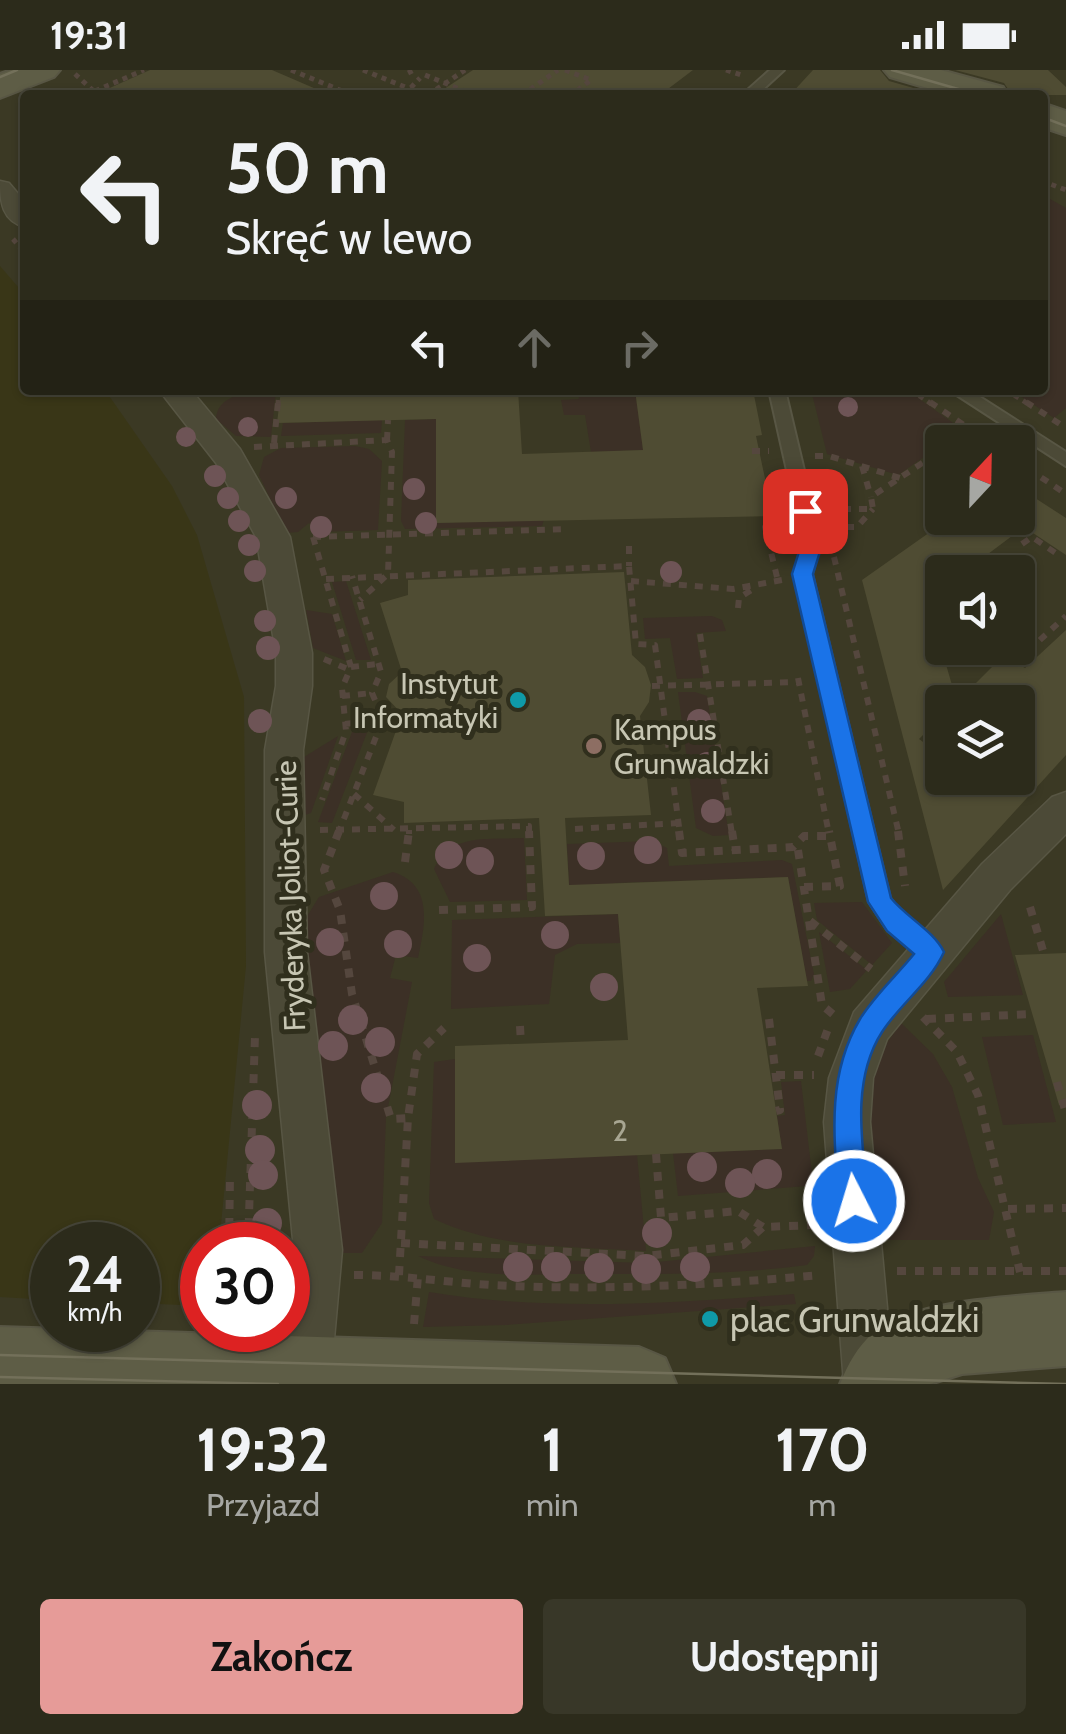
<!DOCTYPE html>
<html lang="pl">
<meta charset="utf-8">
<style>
:root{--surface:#2c2b1b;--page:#383728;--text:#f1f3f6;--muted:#a6a7a3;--line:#48473a;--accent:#e69b98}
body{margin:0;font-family:Cabin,sans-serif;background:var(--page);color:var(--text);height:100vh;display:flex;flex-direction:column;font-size:38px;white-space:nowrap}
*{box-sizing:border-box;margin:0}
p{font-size:32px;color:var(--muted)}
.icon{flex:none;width:55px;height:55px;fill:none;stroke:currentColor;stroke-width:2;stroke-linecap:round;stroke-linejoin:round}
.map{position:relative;height:1314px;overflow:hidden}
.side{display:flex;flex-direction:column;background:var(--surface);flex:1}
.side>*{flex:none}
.top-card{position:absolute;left:20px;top:20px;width:1028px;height:305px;border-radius:10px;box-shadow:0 2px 8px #0004,0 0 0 2px var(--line);background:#2c2b1b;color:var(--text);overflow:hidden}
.needle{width:65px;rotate:22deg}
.fabs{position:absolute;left:925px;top:355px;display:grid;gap:20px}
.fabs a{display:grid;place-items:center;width:110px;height:110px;border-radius:10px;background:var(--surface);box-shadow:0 2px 8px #0004,0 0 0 2px var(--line);font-size:50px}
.speed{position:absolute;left:30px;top:1152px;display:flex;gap:20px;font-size:50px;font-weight:700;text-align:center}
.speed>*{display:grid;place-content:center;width:130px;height:130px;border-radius:50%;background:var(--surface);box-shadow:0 2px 8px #0004,0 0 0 2px var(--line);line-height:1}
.speed small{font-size:25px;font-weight:400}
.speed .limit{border:15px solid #d22;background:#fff;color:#111}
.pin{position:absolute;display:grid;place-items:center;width:85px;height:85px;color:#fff;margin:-42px;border-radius:20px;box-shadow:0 5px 15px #0006}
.me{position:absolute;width:110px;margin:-55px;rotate:355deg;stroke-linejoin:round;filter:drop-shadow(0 0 8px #0008)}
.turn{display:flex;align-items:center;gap:35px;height:210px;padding:0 40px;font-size:45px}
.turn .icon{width:130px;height:130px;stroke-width:2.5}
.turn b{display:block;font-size:70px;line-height:85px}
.lanes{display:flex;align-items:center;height:95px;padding:0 40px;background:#0003;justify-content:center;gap:50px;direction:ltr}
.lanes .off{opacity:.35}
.eta{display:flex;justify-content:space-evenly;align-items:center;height:170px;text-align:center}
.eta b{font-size:60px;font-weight:700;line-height:70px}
.action{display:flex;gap:20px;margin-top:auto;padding:20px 40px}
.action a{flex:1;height:115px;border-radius:10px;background:var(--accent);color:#111;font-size:40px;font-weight:700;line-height:115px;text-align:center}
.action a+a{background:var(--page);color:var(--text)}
.status{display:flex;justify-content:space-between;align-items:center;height:70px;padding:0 50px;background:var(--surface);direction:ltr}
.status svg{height:28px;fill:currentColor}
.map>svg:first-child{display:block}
.green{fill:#3c3026}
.water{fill:#393617;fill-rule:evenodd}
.pier{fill:#3b3924}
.building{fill:#4f4c33}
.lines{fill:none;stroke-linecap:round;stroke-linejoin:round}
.lane-casing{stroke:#585644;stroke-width:4}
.street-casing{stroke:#585644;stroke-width:3}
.secondary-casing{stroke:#585644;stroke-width:4}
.path-far2{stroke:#55473e;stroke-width:5;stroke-dasharray:5 5;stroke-linecap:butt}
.path-far1{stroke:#55473e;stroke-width:6;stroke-dasharray:8 8;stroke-linecap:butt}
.path{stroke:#55473e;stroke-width:8;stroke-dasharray:9 9;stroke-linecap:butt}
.lane{fill:#4c4a37;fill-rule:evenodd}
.street{fill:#4c4a37;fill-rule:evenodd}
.secondary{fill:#5e5d46;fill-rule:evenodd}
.tram{stroke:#73705a;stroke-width:2.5}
.tree{fill:#6e5456}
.route{fill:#1a73e8;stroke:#114b97;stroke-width:2.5}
.culture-dot{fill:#0f9aa8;stroke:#302f1d;stroke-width:4}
.education-dot{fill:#8d6e63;stroke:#302f1d;stroke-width:4}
.labels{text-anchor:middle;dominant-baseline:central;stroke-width:10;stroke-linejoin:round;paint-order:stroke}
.poi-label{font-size:30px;fill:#c7c6b3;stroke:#302f1d;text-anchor:end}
.street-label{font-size:30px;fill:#c7c6b3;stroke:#302f1d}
.near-number-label{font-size:30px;fill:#a8a692}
.near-poi-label{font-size:35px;fill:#c7c6b3;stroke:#302f1d;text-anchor:start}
</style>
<div class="status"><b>19:31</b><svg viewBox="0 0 49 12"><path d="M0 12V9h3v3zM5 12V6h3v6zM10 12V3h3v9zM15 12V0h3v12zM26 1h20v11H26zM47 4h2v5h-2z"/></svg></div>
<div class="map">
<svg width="1066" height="1314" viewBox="0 0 1066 1314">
<rect width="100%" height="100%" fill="#3b3924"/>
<!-- green -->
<path class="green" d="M1043 125 1066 138V338L1054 348 1011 320H1042Z
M254 320H276L271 367 236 366 216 349C217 329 237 325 254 320Z
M578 320H635L643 380 591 382 585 345H564L561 330 579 329Z
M811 320H907L963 360 898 405 827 384Z
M436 349V453L544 449 542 456 405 459 401 451 405 350Z
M382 350 381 363 281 366 283 353Z
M355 376 369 379 382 391 378 460 320 462 309 453 298 462 286 463 259 405 264 387 281 378Z
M346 511 371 590H356L332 512Z
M306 540 332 544 346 591 313 578Z
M712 546 722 550 726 561 696 563 703 608 677 609 670 568 645 569 643 548Z
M678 622H695L707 626 729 765 713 766 696 758Z
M360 658 368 660 332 753 318 752 352 662Z
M338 666 311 743 305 745 304 687Z
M524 768 527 830 450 832 434 799C449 762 490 770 524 768Z
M653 771 667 778 669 796 782 790 792 794 814 904 811 911H807L788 807 615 813 570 832 567 774Z
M393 802C434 815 425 855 418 888L396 885 390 908 412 912 386 1048 382 1153 362 1183H338L307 896 306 848 319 827Z
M862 832 892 873 872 895 817 850 814 833Z
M618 844 620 873 577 874 555 885 549 934 451 939 452 850Z
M1001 844 1023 925 948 927 944 912Z
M819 862 867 900 850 919 830 922Z
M901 953 933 984 952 1017 978 1108 994 1142 989 1170H878C873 1114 856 1047 876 992 881 979 893 965 901 953Z
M1033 965 1056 1052 1003 1055 982 967Z
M455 989 637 1085 646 1181C576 1176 499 1180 434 1149L429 1133 434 992Z
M801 1011 813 1112 808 1116 678 1126 673 1083 782 1079 777 1046 785 1045 781 1012Z
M815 1176 814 1186 807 1195C733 1205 659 1204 584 1204 530 1204 467 1210 418 1186L647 1193Z
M429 1222C548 1242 674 1233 794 1224L796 1234 506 1255 423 1257Z"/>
<!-- water -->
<path class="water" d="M0 196 25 225V320H105L172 416 197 465 244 627 246 896 219 1175H202V1260H208L0 1314ZM52 1175H138V1260H52Z"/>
<!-- pier -->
<path class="pier" d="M0 1227 52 1230V1260H138V1233L202 1236V1260H208L198 1314H0Z"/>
<!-- building -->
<path class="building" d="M150 0H272L330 25H94Z
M473 0H693L660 25H435Z
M813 0H880L889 11 938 25H790Z
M955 0H1048L1066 17V25H1012L1004 13Z
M281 320H518L522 384 643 380 635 320H753L762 365 756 366 773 446 436 453V349L277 353Z
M1018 417 1066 448V485L1024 457 964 502H942V519L927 530 957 632H942V646L919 669 942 686V708H1018V632H957L1004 585 1025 598 1066 560V685L943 820 862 510 950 448H1018Z
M624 502 632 585 645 597 651 615 649 632 640 646 651 745 565 748 569 815 788 807 808 916 757 918 782 1079 455 1093V976L628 970 618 844 545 846 539 748 404 753V732L373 725 402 644 386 627 389 614 402 602 380 533 408 525V510Z
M1066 883V1034L1059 1035 1015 885Z"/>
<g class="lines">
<defs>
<path id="lane" d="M770 0H784L757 25H742Z
M769 320H785L821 472 812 504 890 828 904 847 939 875 942 882 939 889 931 892 888 861 869 832 794 504 803 472Z
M949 320H969L1066 382V396Z"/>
<path id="street" d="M0 111 9 113 25 132V157C2 151 0 132 0 111Z
M159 320H191L240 379 290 467 312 583V616L303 680 307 882 342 1180 331 1303 327 1314H285L281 1303 294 1180 265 882V680L276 616V583L256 467 216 393Z
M1066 722V764L1010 820 887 969 873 1008 870 1052 894 1314H844L824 1052 829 1008 854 942 982 794 1052 727Z"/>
<path id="secondary" d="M11 0H60L54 7 0 28V4Z
M884 0H941L1003 17 1008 25H951L890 7Z
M1042 33 1066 41V65L1042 57Z
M1066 1222V1296L962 1304 930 1314H840C848 1294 857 1277 874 1262 914 1230 1016 1226 1066 1222Z
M0 1257 639 1277 665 1288 676 1314H0Z"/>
</defs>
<!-- lane casing -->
<use href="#lane" class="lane-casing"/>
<!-- street casing -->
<use href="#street" class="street-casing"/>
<!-- secondary casing -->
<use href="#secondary" class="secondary-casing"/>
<!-- path-far2 -->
<path class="path-far2" d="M291 0 352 25
M363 0 425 25
M565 0 591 10 571 25
M726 0 741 5
M408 3 414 0
M75 4 98 25
M425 5 474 25
M95 21 144 0
M404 25 420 8
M428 25 465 0
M522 25 558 0
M1042 111 1066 120
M13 169 25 183
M911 320 933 335
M1006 320 1030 335
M278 335 279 320"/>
<!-- path-far1 -->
<path class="path-far1" d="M930 332 971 360
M1026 332 1066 358
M387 370 388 350
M953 372 974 358
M274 373 278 332
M254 377 387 370 392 382 388 504 360 530
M752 381H769
M815 386H829L900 408
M1018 386 1027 398 1066 424
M862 396 871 427
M827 439H873L871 427 942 380
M830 457H857L873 439
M313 467 351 597 342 618 346 661 322 730
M313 467 566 459
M1022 474 1032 467 1057 484 1060 481
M629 476V496
M834 487 899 764
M777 507 765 457 784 452
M326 509 629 496 636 574 655 575 680 764
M631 511 733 519 782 510
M738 538 739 528 753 519
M700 564 732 764
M1028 581 1066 546
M324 589 350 600
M351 597 378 594
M798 608 829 764
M652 616 800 612
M342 626 372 623
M345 654 383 649 409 652
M354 724 394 760
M575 759 679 753
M320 760 529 756V764
M338 764 383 649 372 623 381 602 352 506
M409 764V760"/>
<!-- path -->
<path class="path" d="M339 761 324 800 340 840 352 924 391 1049 408 1048
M679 761 682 783 793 777 804 766H830
M732 761 735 780
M898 761 905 816
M798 780 822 935 835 946
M405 792 409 761
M804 817 840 816 829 761
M1030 837 1044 884
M439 840 532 837 529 761
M810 851 871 899
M923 947 957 982 978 1025 1020 1202
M769 949 780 1040 776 1041
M927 949 1033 944
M520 956 521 974
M818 986 829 956
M776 1005H814
M1057 1012 1066 1043
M656 1084 661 1148 738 1141 763 1157
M1008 1139 1066 1138
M401 1173 646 1186 743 1175 763 1157 816 1155
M229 1175 230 1108
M248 1175 255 966
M897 1201H1066
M354 1205C400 1205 445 1212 491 1215 601 1221 711 1215 820 1205
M399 1205 408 1048 417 984 444 958
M414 1254 418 1206"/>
<!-- lane -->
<use href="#lane" class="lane"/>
<!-- street -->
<use href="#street" class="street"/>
<!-- secondary -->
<use href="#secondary" class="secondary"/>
<!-- tram -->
<path class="tram" d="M892 0 979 25
M0 7 17 0
M1042 47 1066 56
M0 1285 1066 1314
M0 1307 278 1314"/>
</g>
<!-- trees -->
<g class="tree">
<circle cx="848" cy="337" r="10"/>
<circle cx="248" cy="357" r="10"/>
<circle cx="186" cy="367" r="10"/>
<circle cx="215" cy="406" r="11"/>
<circle cx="414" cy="419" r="11"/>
<circle cx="228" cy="428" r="11"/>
<circle cx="286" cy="428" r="11"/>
<circle cx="239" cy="451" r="11"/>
<circle cx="426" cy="453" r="11"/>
<circle cx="321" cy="457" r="11"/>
<circle cx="249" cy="475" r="11"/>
<circle cx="255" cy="501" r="11"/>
<circle cx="671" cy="502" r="11"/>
<circle cx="265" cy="551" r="11"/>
<circle cx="268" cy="578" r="12"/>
<circle cx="260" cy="651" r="12"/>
<circle cx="699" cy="651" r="12"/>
<circle cx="707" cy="694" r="12"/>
<circle cx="713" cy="741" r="12"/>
<circle cx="648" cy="780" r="14"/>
<circle cx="449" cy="785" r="14"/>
<circle cx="591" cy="786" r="14"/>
<circle cx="480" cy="791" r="14"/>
<circle cx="384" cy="826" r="14"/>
<circle cx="555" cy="865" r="14"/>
<circle cx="330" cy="872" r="14"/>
<circle cx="398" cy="874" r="14"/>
<circle cx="477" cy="888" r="14"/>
<circle cx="604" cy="917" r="14"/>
<circle cx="353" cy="950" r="15"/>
<circle cx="380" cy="972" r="15"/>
<circle cx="333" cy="976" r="15"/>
<circle cx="376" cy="1018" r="15"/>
<circle cx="257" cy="1035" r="15"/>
<circle cx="260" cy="1080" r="15"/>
<circle cx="702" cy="1097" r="15"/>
<circle cx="767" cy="1104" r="15"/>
<circle cx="263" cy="1105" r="15"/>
<circle cx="740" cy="1113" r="15"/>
<circle cx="267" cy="1153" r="15"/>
<circle cx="657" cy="1163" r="15"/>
<circle cx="518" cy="1197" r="15"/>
<circle cx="556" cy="1197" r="15"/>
<circle cx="695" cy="1197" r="15"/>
<circle cx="599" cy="1198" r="15"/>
<circle cx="646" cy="1199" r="15"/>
</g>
<!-- route -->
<path class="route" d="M805 434 815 441 823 472 813 504 891 828C906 847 934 861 944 882 930 913 900 934 882 962 850 1012 863 1077 868 1131L864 1141 854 1146 844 1141 839 1131C834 1069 826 1006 860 949 874 926 897 905 914 884L887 861 868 832 792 504 802 472 795 441Z"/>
<!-- markers -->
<g class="culture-dot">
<circle cx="518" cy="630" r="10"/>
<circle cx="710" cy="1249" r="10"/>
</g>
<circle class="education-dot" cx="594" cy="676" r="10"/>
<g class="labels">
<!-- poi labels -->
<g class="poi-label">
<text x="498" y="613">Instytut<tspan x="498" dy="34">Informatyki</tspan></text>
<text x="614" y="659" text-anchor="start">Kampus<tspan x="614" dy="34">Grunwaldzki</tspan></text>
</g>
<!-- street labels -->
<g class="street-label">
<text transform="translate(290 826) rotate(-92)">Fryderyka Joliot-Curie</text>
</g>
<!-- near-number labels -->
<g class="near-number-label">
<text x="620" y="1060">2</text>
</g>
<!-- near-poi labels -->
<g class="near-poi-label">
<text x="730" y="1249">plac Grunwaldzki</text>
</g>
</g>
</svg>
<div class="fabs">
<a><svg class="needle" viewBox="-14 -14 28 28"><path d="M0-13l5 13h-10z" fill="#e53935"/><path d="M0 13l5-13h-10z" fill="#a6a7a3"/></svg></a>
<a><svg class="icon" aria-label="sound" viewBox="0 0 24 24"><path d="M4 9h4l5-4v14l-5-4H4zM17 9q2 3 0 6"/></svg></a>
<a><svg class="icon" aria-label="layers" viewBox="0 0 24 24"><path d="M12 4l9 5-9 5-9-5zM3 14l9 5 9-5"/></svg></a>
</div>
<div class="speed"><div>24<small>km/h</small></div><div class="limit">30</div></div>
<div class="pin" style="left:805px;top:441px;background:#d93025"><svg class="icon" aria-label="arrive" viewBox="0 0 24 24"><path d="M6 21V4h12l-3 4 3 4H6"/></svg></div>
<svg class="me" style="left:854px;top:1131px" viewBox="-20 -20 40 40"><circle r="17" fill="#1a73e8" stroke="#fff" stroke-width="3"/><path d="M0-11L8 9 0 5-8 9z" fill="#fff"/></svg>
<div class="top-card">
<div class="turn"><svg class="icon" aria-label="left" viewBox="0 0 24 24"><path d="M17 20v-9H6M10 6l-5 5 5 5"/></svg><div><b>50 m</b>Skręć w lewo</div></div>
<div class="lanes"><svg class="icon" aria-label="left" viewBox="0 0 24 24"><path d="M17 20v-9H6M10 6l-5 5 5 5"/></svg><svg class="icon off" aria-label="ahead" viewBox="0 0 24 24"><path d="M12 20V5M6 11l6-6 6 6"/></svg><svg class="icon off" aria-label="right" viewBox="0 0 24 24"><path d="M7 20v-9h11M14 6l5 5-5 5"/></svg></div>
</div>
</div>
<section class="side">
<div class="eta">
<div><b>19:32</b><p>Przyjazd</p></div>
<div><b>1</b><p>min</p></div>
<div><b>170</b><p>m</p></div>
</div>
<div class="action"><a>Zakończ</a><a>Udostępnij</a></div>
</section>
